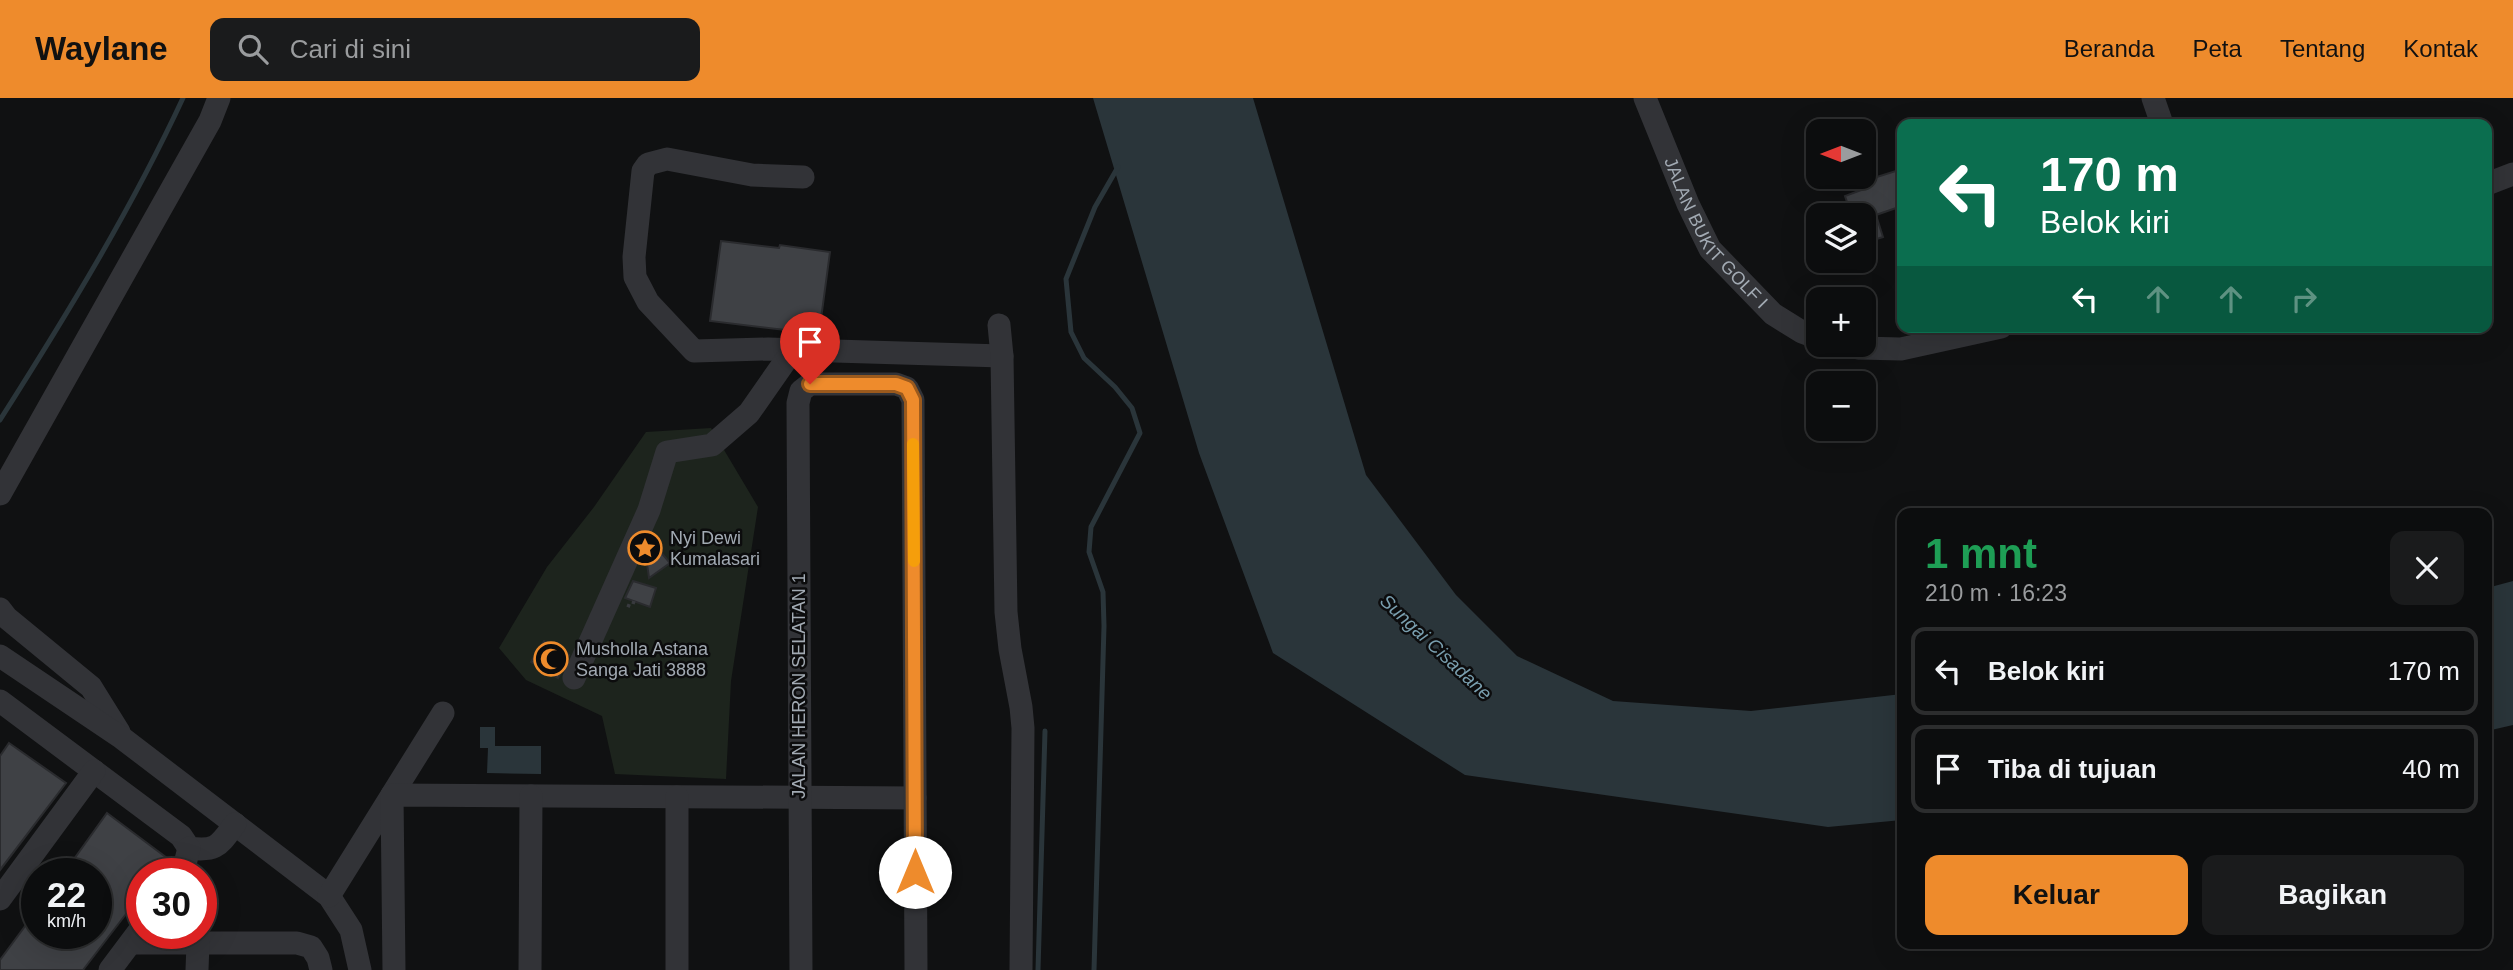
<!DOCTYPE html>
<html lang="id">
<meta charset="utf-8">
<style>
:root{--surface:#0c0d0e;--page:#1a1b1c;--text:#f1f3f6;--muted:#9a9c9e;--line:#2c2d2e;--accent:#ee8b2c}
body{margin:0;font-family:Arial,sans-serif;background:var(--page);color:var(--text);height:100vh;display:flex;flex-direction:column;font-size:26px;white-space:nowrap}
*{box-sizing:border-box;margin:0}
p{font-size:23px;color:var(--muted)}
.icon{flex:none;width:38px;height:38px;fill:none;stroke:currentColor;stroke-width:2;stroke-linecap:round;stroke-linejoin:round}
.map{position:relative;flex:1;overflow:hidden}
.details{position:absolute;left:1897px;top:410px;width:595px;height:441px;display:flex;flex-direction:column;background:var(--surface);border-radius:14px;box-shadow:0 7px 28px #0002,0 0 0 2px var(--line)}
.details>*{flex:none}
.top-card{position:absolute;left:1897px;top:21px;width:595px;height:214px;border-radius:14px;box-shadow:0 7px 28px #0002,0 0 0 2px var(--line);background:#0b6e4f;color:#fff;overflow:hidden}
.needle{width:46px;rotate:270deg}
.tools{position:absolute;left:1806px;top:21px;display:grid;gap:14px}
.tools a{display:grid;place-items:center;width:70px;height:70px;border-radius:14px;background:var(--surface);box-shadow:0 7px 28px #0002,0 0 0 2px var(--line);font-size:35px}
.speed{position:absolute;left:21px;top:760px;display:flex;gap:14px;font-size:35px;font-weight:700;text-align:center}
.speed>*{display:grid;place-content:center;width:91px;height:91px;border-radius:50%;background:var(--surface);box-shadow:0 7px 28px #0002,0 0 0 2px var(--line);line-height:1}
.speed small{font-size:18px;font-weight:400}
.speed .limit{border:10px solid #d22;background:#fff;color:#111}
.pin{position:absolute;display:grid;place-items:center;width:60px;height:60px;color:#fff;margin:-72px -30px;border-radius:50% 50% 50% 0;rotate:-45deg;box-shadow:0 0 7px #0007}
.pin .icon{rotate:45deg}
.me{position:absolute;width:77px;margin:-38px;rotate:0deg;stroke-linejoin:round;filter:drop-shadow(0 0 5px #0008)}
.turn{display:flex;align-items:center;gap:24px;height:147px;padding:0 28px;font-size:32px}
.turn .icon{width:91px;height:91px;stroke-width:2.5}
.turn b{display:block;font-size:49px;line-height:60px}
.lanes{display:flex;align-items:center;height:66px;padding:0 28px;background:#0003;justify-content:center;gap:35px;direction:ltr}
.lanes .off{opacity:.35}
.round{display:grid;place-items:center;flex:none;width:74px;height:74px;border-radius:14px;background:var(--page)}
.headline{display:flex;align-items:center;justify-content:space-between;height:119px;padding:0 28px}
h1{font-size:42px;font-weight:600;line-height:52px;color:#1e9e55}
.button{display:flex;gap:14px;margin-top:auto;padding:14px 28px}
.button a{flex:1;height:80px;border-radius:14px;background:var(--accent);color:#111;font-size:28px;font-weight:600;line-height:80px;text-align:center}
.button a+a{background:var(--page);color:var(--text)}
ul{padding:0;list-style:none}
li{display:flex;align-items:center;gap:21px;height:88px;margin:0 14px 10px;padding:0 14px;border:4px solid var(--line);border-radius:14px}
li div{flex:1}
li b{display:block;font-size:26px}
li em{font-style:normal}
header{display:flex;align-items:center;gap:42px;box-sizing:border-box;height:98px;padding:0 35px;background:var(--accent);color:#111}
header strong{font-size:33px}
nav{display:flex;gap:38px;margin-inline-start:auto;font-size:24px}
.search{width:490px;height:63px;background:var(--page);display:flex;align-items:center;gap:18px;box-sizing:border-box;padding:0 24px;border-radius:14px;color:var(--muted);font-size:26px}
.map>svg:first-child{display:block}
.green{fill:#1d241d}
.water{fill:#2a353a}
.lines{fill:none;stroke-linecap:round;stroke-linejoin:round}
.stream{stroke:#2a353a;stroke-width:5}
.building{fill:#3f4145;stroke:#2a2b2e;stroke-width:2}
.path{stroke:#383a3e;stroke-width:3.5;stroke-dasharray:3.5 5;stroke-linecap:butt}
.minor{stroke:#323337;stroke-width:23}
.route-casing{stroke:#9b5a1d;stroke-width:18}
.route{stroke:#ee8b2c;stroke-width:12}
.slow{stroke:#f59e0b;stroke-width:12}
.labels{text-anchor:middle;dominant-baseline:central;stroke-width:5;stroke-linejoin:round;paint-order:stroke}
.street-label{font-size:18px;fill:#a2aab3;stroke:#0c0c0d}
.poi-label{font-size:18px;fill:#a2aab3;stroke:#0c0c0d;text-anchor:start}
.water-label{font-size:19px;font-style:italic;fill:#799eae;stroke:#0c0c0d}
</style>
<header>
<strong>Waylane</strong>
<div class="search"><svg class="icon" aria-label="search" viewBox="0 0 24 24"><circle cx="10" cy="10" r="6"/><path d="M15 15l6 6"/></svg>Cari di sini</div>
<nav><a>Beranda</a><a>Peta</a><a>Tentang</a><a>Kontak</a></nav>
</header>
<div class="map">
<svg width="2513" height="872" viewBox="0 0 2513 872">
<rect width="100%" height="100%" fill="#101112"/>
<!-- green -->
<path class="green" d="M711 330 758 409 731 583 726 681 615 676 602 618 526 582 499 550 547 469 594 409 646 334Z"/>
<!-- water -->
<path class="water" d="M1093 0H1253L1366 377 1456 497 1517 558 1613 603 1751 613 1902 596V722L1828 729 1465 677 1273 555 1199 355Z
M2513 483V627L2487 633V490Z
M480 629H495V648H541V676L487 675 488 650H480Z"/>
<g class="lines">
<!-- stream -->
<path class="stream" d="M0 322C66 218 131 112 183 0
M1038 872 1045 633
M1094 872 1104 528 1103 494 1089 454 1091 429 1140 335 1132 310 1115 289 1084 260 1071 234 1066 181 1095 109 1118 69"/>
</g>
<!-- building -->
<path class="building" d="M1902 71V108L1876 117 1883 139 1864 145V112L1851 116 1845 98 1864 91V83Z
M721 143 779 150 780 147 830 154 819 236 710 223Z
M654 446 670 465 649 480 646 459 647 454Z
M633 483 656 490 650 509 625 500Z
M544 543 569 557 558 580 531 564Z
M9 645 66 685 0 772V658Z
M107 715 167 760 157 775H142V793L136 803 83 872H0V862L37 812V835H96V775H64Z"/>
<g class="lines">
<!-- path -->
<path class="path" d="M627 507 632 509 634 503"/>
<!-- minor -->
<g class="minor">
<path id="s1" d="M1645 0 1688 106 1710 151 1773 216 1802 234 1818 240"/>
<path d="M2153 0 2162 26"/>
<path d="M803 79 752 77 667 61 648 66 643 73 634 159 635 179 648 204 694 253 768 251 1002 258"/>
<path d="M2487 86 2513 76"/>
<path d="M999 227 1002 258 1006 514 1010 551 1021 609 1023 630 1021 872"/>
<path d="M1839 247 1860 250 1901 251 2001 229"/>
<path d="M0 396 210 23 219 0"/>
<path d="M0 511 7 520 91 589 119 634"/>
<path d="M0 558 122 640 329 798 351 832 360 872"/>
<path d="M574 580 649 412 667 354 712 347 749 315 793 252"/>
<path d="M0 603 181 738 189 750C217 754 219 747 235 726"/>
<path d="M178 775 186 762 189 750"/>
<path d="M329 798 443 615"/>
<path d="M0 801 94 673"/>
<path d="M131 845H297L311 849 318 860 321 872"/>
<path d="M110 872 140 832"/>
<path d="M197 872 198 845"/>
<path d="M394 872 392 697 915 700"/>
<path d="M530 872 531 698"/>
<path d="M677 872V699"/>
<path d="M801 872 798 305 801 293 810 286H896L907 290 913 302 916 872"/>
</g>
</g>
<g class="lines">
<defs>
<path id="route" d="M810 286H896L907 290 913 302 915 774"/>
</defs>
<!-- route casing -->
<use href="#route" class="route-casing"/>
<!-- route -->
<use href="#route" class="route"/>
<!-- slow -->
<path class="slow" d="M913 346 914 463"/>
</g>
<!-- icons -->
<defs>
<symbol id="sight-ring" viewBox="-11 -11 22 22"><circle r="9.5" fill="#0c0c0d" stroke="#ee8b2c" stroke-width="1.5"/><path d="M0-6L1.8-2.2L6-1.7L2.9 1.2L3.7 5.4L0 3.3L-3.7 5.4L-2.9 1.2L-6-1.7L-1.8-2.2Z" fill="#ee8b2c"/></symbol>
<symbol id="mosque-ring" viewBox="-11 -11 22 22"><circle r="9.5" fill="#0c0c0d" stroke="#ee8b2c" stroke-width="1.5"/><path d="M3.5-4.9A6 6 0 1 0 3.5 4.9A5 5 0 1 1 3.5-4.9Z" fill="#ee8b2c"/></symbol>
</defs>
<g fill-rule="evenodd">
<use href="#sight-ring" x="626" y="431" width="38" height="38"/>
<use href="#mosque-ring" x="532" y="542" width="38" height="38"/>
</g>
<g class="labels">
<!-- street labels -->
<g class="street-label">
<text stroke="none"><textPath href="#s1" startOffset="154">JALAN BUKIT GOLF I</textPath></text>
<text transform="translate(799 588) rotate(-90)">JALAN HERON SELATAN 1</text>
</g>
<!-- poi labels -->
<g class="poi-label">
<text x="670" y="440">Nyi Dewi<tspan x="670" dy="21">Kumalasari</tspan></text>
<text x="576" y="551">Musholla Astana<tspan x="576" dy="21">Sanga Jati 3888</tspan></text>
</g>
<!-- water labels -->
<g class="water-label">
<text transform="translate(1436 549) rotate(43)">Sungai Cisadane</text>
</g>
</g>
</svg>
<div class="tools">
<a><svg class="needle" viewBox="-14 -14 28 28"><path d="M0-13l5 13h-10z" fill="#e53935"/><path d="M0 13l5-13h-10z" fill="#9a9c9e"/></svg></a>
<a><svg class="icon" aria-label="layers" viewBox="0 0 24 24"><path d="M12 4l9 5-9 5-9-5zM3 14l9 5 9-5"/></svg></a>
<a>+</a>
<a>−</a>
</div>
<div class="speed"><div>22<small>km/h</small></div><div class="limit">30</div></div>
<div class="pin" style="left:810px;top:286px;background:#d93025"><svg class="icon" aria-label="arrive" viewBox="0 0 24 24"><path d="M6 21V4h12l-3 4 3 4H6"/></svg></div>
<svg class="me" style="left:915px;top:774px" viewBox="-20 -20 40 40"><circle r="19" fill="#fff"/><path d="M0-13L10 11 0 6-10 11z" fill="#ee8b2c"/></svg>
<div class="top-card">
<div class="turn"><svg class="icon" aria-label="left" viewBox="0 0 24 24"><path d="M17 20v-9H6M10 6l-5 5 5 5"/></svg><div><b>170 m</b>Belok kiri</div></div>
<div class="lanes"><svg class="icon" aria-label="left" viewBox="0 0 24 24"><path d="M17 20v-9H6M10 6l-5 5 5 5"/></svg><svg class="icon off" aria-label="ahead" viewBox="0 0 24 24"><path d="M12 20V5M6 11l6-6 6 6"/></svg><svg class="icon off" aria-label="ahead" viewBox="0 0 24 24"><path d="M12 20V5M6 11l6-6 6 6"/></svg><svg class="icon off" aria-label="right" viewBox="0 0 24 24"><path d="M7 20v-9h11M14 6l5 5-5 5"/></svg></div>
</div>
<section class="details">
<div class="headline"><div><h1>1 mnt</h1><p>210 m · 16:23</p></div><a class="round"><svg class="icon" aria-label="close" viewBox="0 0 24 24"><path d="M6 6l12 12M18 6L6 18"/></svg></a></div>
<ul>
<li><svg class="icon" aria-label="left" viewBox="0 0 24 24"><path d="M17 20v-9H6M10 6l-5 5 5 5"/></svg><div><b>Belok kiri</b></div><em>170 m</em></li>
<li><svg class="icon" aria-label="arrive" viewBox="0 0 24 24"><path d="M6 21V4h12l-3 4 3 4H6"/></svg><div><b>Tiba di tujuan</b></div><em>40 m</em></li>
</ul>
<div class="button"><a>Keluar</a><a>Bagikan</a></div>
</section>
</div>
